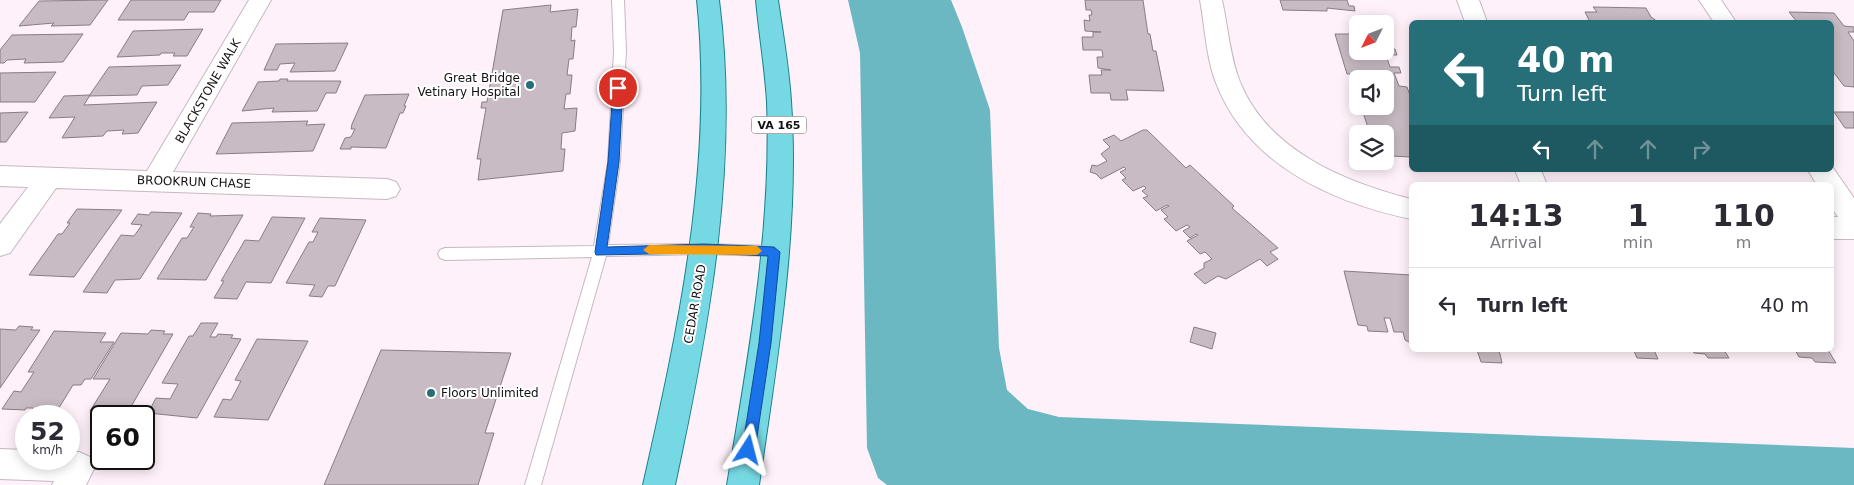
<!DOCTYPE html>
<style>
:root{--surface:#fff;--page:#f7f7f7;--text:#2b2b33;--muted:#7c7c81;--line:#e1e1e2}
body{margin:0;font-family:"DejaVu Sans",sans-serif;background:var(--page);color:var(--text);height:100vh;display:flex;flex-direction:column;font-size:19px;white-space:nowrap}
*{box-sizing:border-box;margin:0}
p{font-size:16px;color:var(--muted)}
.icon{flex:none;width:28px;height:28px;fill:none;stroke:currentColor;stroke-width:2;stroke-linecap:round;stroke-linejoin:round}
.map{position:relative;flex:1;overflow:hidden}
.details{position:absolute;left:1409px;top:182px;width:425px;height:170px;display:flex;flex-direction:column;background:var(--surface);border-radius:8px;box-shadow:0 2px 12px #0003}
.details>*{flex:none}
.top-card{position:absolute;left:1409px;top:20px;width:425px;height:152px;border-radius:8px;box-shadow:0 2px 12px #0003;background:#266f79;color:#fff;overflow:hidden}
.needle{width:32px;rotate:228deg}
.fabs{position:absolute;left:1349px;top:15px;display:grid;gap:10px}
.fabs a{display:grid;place-items:center;width:45px;height:45px;border-radius:8px;background:var(--surface);box-shadow:0 2px 12px #0003;font-size:25px}
.speed{position:absolute;left:15px;top:405px;display:flex;gap:10px;font-size:25px;font-weight:700;text-align:center}
.speed>*{display:grid;place-content:center;width:65px;height:65px;border-radius:50%;background:var(--surface);box-shadow:0 2px 12px #0003;line-height:1}
.speed small{font-size:12px;font-weight:400}
.speed .limit{border:2px solid #111;border-radius:8px;background:#fff;color:#111}
.pin{position:absolute;display:grid;place-items:center;width:42px;height:42px;color:#fff;margin:-21px;border:2px solid #fff;border-radius:50%;box-shadow:0 1px 5px #0007}
.me{position:absolute;width:55px;margin:-28px;rotate:9deg;stroke-linejoin:round;filter:drop-shadow(0 0 4px #0008)}
.turn{display:flex;align-items:center;gap:18px;height:105px;padding:0 25px;font-size:22px}
.turn .icon{width:65px;height:65px;stroke-width:2.5}
.turn b{display:block;font-size:35px;line-height:42px}
.lanes{display:flex;align-items:center;height:48px;padding:0 25px;background:#0003;justify-content:center;gap:25px;direction:ltr}
.lanes .off{opacity:.35}
.eta{display:flex;justify-content:space-evenly;align-items:center;height:85px;text-align:center}
.eta b{font-size:30px;font-weight:800;line-height:35px}
ul{padding:0;list-style:none}
li{display:flex;align-items:center;gap:15px;height:75px;padding:0 25px;border-top:1px solid var(--line)}
li div{flex:1}
li b{display:block;font-size:19px}
li em{font-style:normal}
.map>svg:first-child{display:block}
.water{fill:#6bb8c2}
.building{fill:#c8bbc3;stroke:#897d84}
.lines{fill:none;stroke-linecap:round;stroke-linejoin:round}
.service-casing{stroke:#c5b8c0;stroke-width:2}
.minor-casing{stroke:#c5b8c0;stroke-width:2}
.primary-casing{stroke:#18818e;stroke-width:2}
.service{fill:#fff;fill-rule:evenodd}
.minor{fill:#fff;fill-rule:evenodd}
.primary{fill:#76d8e3;fill-rule:evenodd}
.route{fill:#1a73e8;stroke:#114b97}
.slow{fill:#f59e0b}
.poi-dot{fill:#266f79;stroke:#fff;stroke-width:2}
.labels{text-anchor:middle;dominant-baseline:central;stroke-width:4;stroke-linejoin:round;paint-order:stroke}
.shield{fill:#fff;stroke:#5a5859;stroke-width:1}
.shield-label{font-size:11px;font-weight:bold;fill:#141012}
.poi-label{font-size:12px;fill:#141012;stroke:#fff;text-anchor:end}
.street-label{font-size:12px;fill:#141012;stroke:#fff}
</style>
<div class="map">
<svg width="1854" height="485" viewBox="0 0 1854 485">
<rect width="100%" height="100%" fill="#fff1f9"/>
<!-- water -->
<path class="water" d="M848 0H951L962 27 990 110 999 348 1007 390 1028 409 1059 417 1854 448V485H887L878 478 867 448 860 53Z"/>
<!-- building -->
<path class="building" d="M108 0 90 25 51 26 54 23 19 26 39 1Z
M131 0H221L214 12H189L184 20H118Z
M1085 0H1143L1148 34H1150L1153 51H1156L1164 91 1126 90 1128 100H1111L1110 93H1091L1089 75H1102L1101 70H1111L1098 68 1097 57H1103L1102 50H1083L1082 37H1093V32H1101L1085 31 1084 20 1090 21 1089 15H1092L1091 10H1086Z
M1280 0H1347L1349 6H1354L1355 11 1327 8V11L1283 10Z
M551 5 550 12 578 9 576 27H572L571 41 575 40 573 59H569L567 75H572L570 94H566L564 109 577 108 575 131 562 133 561 149H565L563 171 478 180 481 159H477L486 108H481L482 102H487L503 10Z
M1593 7 1646 8 1651 17 1658 22H1590L1585 12H1597Z
M1789 12 1834 13 1844 26 1854 27V32H1848L1854 41V87L1844 86 1831 69V22H1797Z
M203 29 187 56H173L175 53H161L160 55 117 57 133 31Z
M83 34 63 62 24 63 26 59 7 60 4 63H0V50L12 35Z
M1335 34H1358V51H1385V49H1395L1397 55H1386L1390 67H1399L1401 73H1394L1399 86 1407 87 1411 98V157L1391 156 1385 134H1370L1361 106H1385V79H1358V94L1356 93 1350 74H1347Z
M348 43 335 71 290 72 295 63 280 64 277 70H264L276 44Z
M181 65 168 85 142 86 137 95 89 96 109 67Z
M56 72 35 102H0V73Z
M280 79H288L287 81H341L336 93H326L317 111 272 112 274 108 242 111 258 82 279 81Z
M409 94 404 106H406L403 113H400L386 148 351 147V149H340L345 138 351 137 355 129H351L352 124 365 95Z
M90 95 84 105 157 102 138 133 122 134 124 130 107 131 103 136 62 138 75 117 49 118 64 96Z
M28 112 6 142H0V113Z
M1834 112H1854V128H1845Z
M308 121 306 125 325 124 313 151 216 154 232 123Z
M1143 130H1147L1186 168 1190 165 1234 206 1232 208 1278 248 1270 252 1278 259 1267 266 1260 259 1226 279 1218 276 1205 284 1194 274 1204 268V263L1212 259 1205 252 1200 254 1187 241 1198 235 1196 234 1190 238 1183 231 1190 227 1187 225 1176 231 1164 219 1168 217 1161 210 1169 206 1167 205 1156 211 1143 198 1148 196 1142 191 1146 188 1144 186 1133 191 1122 180 1126 178 1120 172 1126 169 1124 167 1101 179 1096 174 1090 172 1092 165 1097 166 1107 161 1101 154 1110 147 1103 140 1114 135 1121 141Z
M77 209 122 210 74 277 29 275 58 234H62L70 223H67Z
M151 212 182 213 140 279 115 280 107 293 83 292 121 235 134 236 142 225 131 224 138 214 149 215Z
M198 213 211 214 210 216 243 215 206 280 157 279 182 238H187L194 227H190Z
M272 217 305 218 271 283 246 282 237 299 214 298 224 281H221L245 240 259 241Z
M320 218 366 220 335 286H328L322 297 309 296 315 285 286 283 309 242H313L318 232H312Z
M1344 271 1411 275V343L1405 340 1403 332H1394L1390 318H1384L1388 332 1368 331 1367 326 1358 325Z
M201 323H218L210 337H216L218 334 233 335 231 338 241 339 197 418 148 413 156 398 170 399 178 384 162 383 189 336H193Z
M19 326 33 327 31 330H40L0 388V329L16 330Z
M1194 327 1216 333 1212 349 1190 342Z
M151 330 165 331 163 334H173L128 412 90 411 110 379H93L121 333 148 334Z
M54 331 106 333 100 342H114L91 379H85L81 385H73L57 411 32 410 33 408H26L25 410 2 409 14 391 21 392 34 372H28Z
M257 339 308 341 268 420 214 417 223 399 231 400 241 381 235 380Z
M381 350 511 353 485 433H494L478 485H324Z
M1477 350H1498L1500 354 1502 363 1481 362Z
M1622 350H1654L1658 359 1637 358 1634 351Z
M1693 350H1724L1729 358H1708L1705 354 1694 353Z
M1795 350H1828L1836 363 1815 362 1812 358 1799 357Z"/>
<g class="lines">
<defs>
<path id="service" d="M612 0H624L626 51 620 162 608 245 704 244 774 246 779 247 781 251 779 255 774 256 704 254 606 256 541 485H525L592 257 445 260 440 258 438 254 440 250 445 248 594 246 608 162 614 51Z"/>
<path id="minor" d="M249 0H271L173 172 387 179 396 182 400 189 396 196 387 199 56 188 10 253 0 256V224L28 187 0 186V166L147 171Z
M1200 0H1222C1228 27 1230 57 1240 82 1268 151 1345 182 1411 199V219C1331 202 1247 164 1216 83 1206 57 1205 27 1200 0Z
M1457 0H1479L1487 22H1465Z
M1699 0H1721L1736 22H1714Z
M1831 165 1854 198V239H1831V217H1838L1831 207V185H1817L1808 170H1831Z
M1515 170H1541L1547 185H1521Z
M0 449 26 450V459H69V452H79L90 457 95 467 86 485H52L54 481 0 479Z"/>
<path id="primary" d="M697 0H719C740 162 709 327 675 485H643C679 327 714 163 697 0Z
M756 0H778C783 34 789 68 791 101 800 227 777 361 759 485H727C748 359 772 230 767 102 765 68 759 34 756 0Z"/>
</defs>
<!-- service casing -->
<use href="#service" class="service-casing"/>
<!-- minor casing -->
<use href="#minor" class="minor-casing"/>
<!-- primary casing -->
<use href="#primary" class="primary-casing"/>
<!-- service -->
<use href="#service" class="service"/>
<!-- minor -->
<use href="#minor" class="minor"/>
<!-- primary -->
<use href="#primary" class="primary"/>
</g>
<!-- route -->
<path class="route" d="M618 85 623 88 619 162 607 247 704 244 774 247 780 252 771 343 755 450 753 454 748 456 744 454 742 450 759 343 768 256 704 253 596 255 595 252 608 162 613 88Z"/>
<!-- slow -->
<path class="slow" d="M649 245 757 246 762 251 757 255 649 254 643 250Z"/>
<!-- markers -->
<g class="poi-dot">
<circle cx="530" cy="85" r="5"/>
<circle cx="431" cy="393" r="5"/>
</g>
<g class="labels">
<!-- shield labels -->
<rect class="shield" x="751.5" y="116.5" width="55" height="17" rx="4"/>
<g class="shield-label">
<text x="779" y="125">VA 165</text>
</g>
<!-- poi labels -->
<g class="poi-label">
<text x="520" y="78">Great Bridge<tspan x="520" dy="14">Vetinary Hospital</tspan></text>
<text x="441" y="393" text-anchor="start">Floors Unlimited</text>
</g>
<!-- street labels -->
<g class="street-label">
<text transform="translate(208 91) rotate(-60)">BLACKSTONE WALK</text>
<text transform="translate(194 182) rotate(2)">BROOKRUN CHASE</text>
<text transform="translate(695 304) rotate(-80)">CEDAR ROAD</text>
</g>
</g>
</svg>
<div class="fabs">
<a><svg class="needle" viewBox="-14 -14 28 28"><path d="M0-13l5 13h-10z" fill="#e53935"/><path d="M0 13l5-13h-10z" fill="#7c7c81"/></svg></a>
<a><svg class="icon" aria-label="sound" viewBox="0 0 24 24"><path d="M4 9h4l5-4v14l-5-4H4zM17 9q2 3 0 6"/></svg></a>
<a><svg class="icon" aria-label="layers" viewBox="0 0 24 24"><path d="M12 4l9 5-9 5-9-5zM3 14l9 5 9-5"/></svg></a>
</div>
<div class="speed"><div>52<small>km/h</small></div><div class="limit">60</div></div>
<div class="pin" style="left:618px;top:88px;background:#d93025"><svg class="icon" aria-label="arrive" viewBox="0 0 24 24"><path d="M6 21V4h12l-3 4 3 4H6"/></svg></div>
<svg class="me" style="left:748px;top:450px" viewBox="-20 -20 40 40"><path d="M0-17L14 15 0 8-14 15z" fill="#1a73e8" stroke="#fff" stroke-width="4"/></svg>
<div class="top-card">
<div class="turn"><svg class="icon" aria-label="left" viewBox="0 0 24 24"><path d="M17 20v-9H6M10 6l-5 5 5 5"/></svg><div><b>40 m</b>Turn left</div></div>
<div class="lanes"><svg class="icon" aria-label="left" viewBox="0 0 24 24"><path d="M17 20v-9H6M10 6l-5 5 5 5"/></svg><svg class="icon off" aria-label="ahead" viewBox="0 0 24 24"><path d="M12 20V5M6 11l6-6 6 6"/></svg><svg class="icon off" aria-label="ahead" viewBox="0 0 24 24"><path d="M12 20V5M6 11l6-6 6 6"/></svg><svg class="icon off" aria-label="right" viewBox="0 0 24 24"><path d="M7 20v-9h11M14 6l5 5-5 5"/></svg></div>
</div>
<section class="details">
<div class="eta">
<div><b>14:13</b><p>Arrival</p></div>
<div><b>1</b><p>min</p></div>
<div><b>110</b><p>m</p></div>
</div>
<ul>
<li><svg class="icon" aria-label="left" viewBox="0 0 24 24"><path d="M17 20v-9H6M10 6l-5 5 5 5"/></svg><div><b>Turn left</b></div><em>40 m</em></li>
</ul>
</section>
</div>
